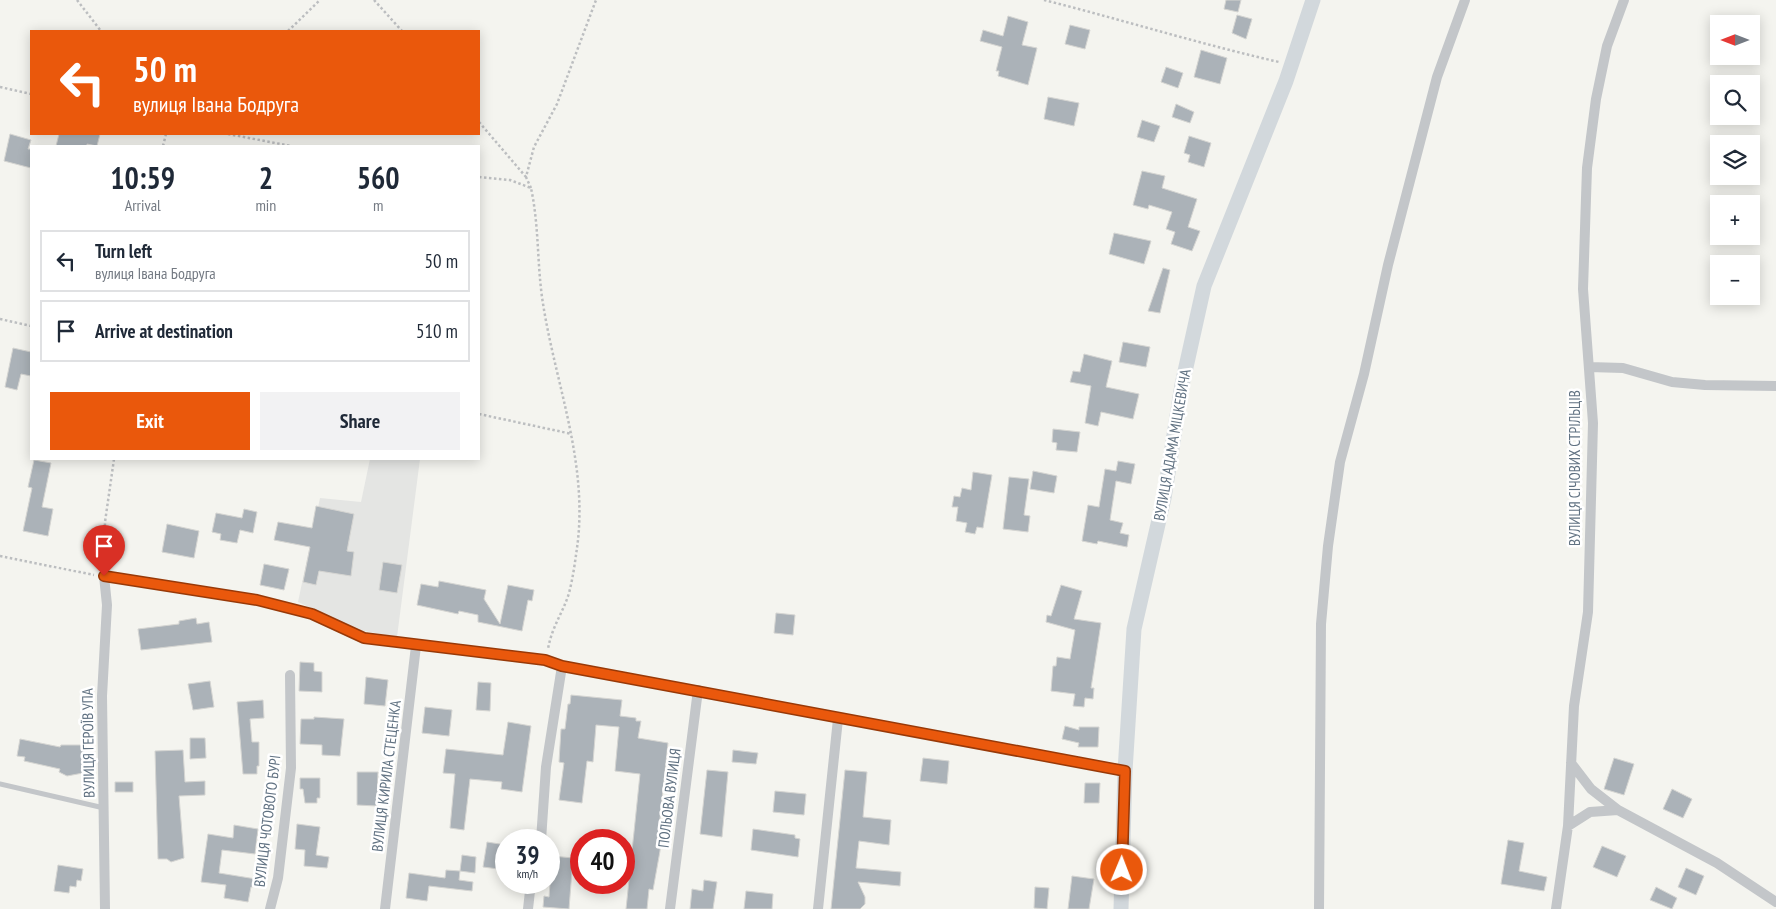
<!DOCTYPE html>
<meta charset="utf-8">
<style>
:root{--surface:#fff;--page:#f2f2f3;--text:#1f2937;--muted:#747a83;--line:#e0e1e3;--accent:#ea580c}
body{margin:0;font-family:"PT Sans Narrow",sans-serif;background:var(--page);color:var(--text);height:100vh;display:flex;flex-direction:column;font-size:19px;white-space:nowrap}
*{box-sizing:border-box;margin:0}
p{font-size:16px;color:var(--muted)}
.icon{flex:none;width:28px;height:28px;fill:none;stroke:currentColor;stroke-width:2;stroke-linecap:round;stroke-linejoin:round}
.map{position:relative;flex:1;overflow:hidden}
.drawer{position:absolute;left:30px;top:145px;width:450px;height:315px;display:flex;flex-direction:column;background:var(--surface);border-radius:0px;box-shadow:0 2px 12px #0003}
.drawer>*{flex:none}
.hud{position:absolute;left:30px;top:30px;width:450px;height:105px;border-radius:0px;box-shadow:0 2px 12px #0003;background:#ea580c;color:#fff;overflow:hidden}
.needle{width:32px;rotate:270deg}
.buttons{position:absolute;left:1710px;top:15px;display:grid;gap:10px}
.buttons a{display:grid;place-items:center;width:50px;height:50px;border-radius:0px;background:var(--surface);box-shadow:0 2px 12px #0003;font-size:25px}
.speed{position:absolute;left:495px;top:829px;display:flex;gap:10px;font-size:25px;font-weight:700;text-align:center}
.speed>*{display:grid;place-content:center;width:65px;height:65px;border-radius:50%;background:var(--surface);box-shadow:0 2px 12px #0003;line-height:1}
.speed small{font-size:12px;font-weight:400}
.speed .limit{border:8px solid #d22;background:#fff;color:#111}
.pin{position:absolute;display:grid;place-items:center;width:42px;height:42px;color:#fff;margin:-51px -21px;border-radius:50% 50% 50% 0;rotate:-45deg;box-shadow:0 0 5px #0007}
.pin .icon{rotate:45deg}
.me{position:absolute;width:55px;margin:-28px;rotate:1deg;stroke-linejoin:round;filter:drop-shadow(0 0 4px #0008)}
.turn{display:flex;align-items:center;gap:18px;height:105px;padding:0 20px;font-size:22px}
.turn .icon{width:65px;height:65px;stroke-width:2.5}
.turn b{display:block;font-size:35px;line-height:42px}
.eta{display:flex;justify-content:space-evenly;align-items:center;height:85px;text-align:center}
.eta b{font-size:30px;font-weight:700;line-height:35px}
.action{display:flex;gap:10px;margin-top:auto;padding:10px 20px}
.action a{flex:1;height:58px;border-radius:0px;background:var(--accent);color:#fff;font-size:20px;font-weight:700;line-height:58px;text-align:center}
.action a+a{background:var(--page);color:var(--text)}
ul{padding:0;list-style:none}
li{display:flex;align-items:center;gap:15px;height:62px;margin:0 10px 8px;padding:0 10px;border:2px solid var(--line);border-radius:0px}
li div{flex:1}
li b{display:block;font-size:19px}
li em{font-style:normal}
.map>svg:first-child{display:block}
.built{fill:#e4e5e3}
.building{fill:#abb2b8;stroke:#d5d5d2}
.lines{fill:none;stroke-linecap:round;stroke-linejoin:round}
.path{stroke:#bcbec0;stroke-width:2.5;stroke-dasharray:2.5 2.5;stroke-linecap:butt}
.lane{stroke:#c3c6c9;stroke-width:5}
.street{stroke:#c3c6c9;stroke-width:10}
.secondary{stroke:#d2d8dc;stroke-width:15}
.route-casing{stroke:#983908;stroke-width:12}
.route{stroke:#ea580c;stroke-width:9}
.labels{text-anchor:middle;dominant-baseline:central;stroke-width:5;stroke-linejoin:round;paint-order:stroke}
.street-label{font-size:15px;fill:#617282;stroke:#fff}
</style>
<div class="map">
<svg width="1776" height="909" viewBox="0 0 1776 909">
<rect width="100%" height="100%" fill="#f4f4ef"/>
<!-- built -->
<path class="built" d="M370 459H420L397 637 359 630 298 602 320 498 361 502Z"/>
<!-- building -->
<path class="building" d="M1226 0H1241L1238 12 1224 9Z
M1237 15 1252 19 1246 39 1232 33Z
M1008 16 1028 22 1022 45 1037 48 1028 85 998 76 999 71H996L1002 47 980 41 983 30 1003 36Z
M1070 25 1090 30 1085 49 1065 44Z
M1201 50 1227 58 1220 84 1194 77Z
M1166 67 1183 73 1178 88 1161 82Z
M1048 97 1079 103 1074 126 1044 119Z
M1176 104 1194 112 1190 123 1172 117Z
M1142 120 1160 126 1154 142 1137 137Z
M10 134 31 140 28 149H31V168L4 161Z
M59 134H100L97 146 87 144V146H56Z
M1189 136 1211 143 1204 167 1188 162 1190 155 1184 153Z
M1142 171 1165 176 1162 188 1197 199 1188 227 1200 231 1192 251 1171 244 1175 232 1166 229 1172 212 1149 205 1148 209 1133 205Z
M1114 233 1151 241 1144 264 1109 254Z
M1163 268 1170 270 1160 313 1148 311Z
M1123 342 1150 347 1146 367 1119 362Z
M13 348 31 352V376L21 374 17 390 5 387Z
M1084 354 1112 361 1106 387 1139 394 1133 419 1101 412 1098 426 1085 423 1091 386 1070 382 1073 371 1080 372Z
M1053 429 1080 432 1077 452 1056 450 1057 443 1052 442Z
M34 460 51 463 42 507 53 509 48 536 23 531 32 488 28 487Z
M1118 461 1135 464 1131 484 1116 481 1110 520 1123 523 1120 533 1129 535 1127 547 1098 541 1097 544 1082 541 1088 505 1099 507 1105 469 1116 471Z
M1033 471 1057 476 1054 493 1030 489Z
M973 472 992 475 983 528 977 527 975 534 965 532 967 523 956 521 958 507H952L954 496 960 497 962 488 971 490Z
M1009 477 1029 479 1024 515 1030 516 1028 532 1003 529Z
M316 506 354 514 347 551 354 552 351 576 319 571 316 585 303 582 310 547 274 540 278 522 312 528Z
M244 509 257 512 253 533 240 530 237 543 220 540 221 534 212 532 216 513 242 518Z
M167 524 199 531 194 558 162 552Z
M383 562 402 565 397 593 379 590Z
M264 564 289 569 284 590 260 585Z
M439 581 486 590 484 599 500 624 508 585 534 590 532 601 528 600 522 631 478 622V615L459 611 458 614 417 605 421 584 438 587Z
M1061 585 1082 591 1074 619 1101 623 1091 688H1094L1093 699 1085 698 1084 707 1073 706 1075 694 1051 691 1053 666H1056L1057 657 1070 659 1075 630 1046 622 1047 615 1051 616Z
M776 613 795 615 793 635 774 633Z
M196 618 197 624 209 622 212 642 141 650 138 629 179 624V621Z
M300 662 314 663V671L322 672V692L299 691Z
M366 677 388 680 385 706 364 704Z
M210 681 214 707 193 710 188 684Z
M478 682 491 683 490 711 476 710Z
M571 695 622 700 620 716 636 718V721H641L638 738 668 743 659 828H660L661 835 660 851 653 890 649 889 647 909H626L640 774 615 771 619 727 596 725 593 762 587 761 582 803 559 800 564 763 559 762 561 729H565L568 704H570Z
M263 700 264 718 250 719 252 742H259V766H257V774H243L237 702Z
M425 707 452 710 449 736 422 733Z
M314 717 344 719 340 756 322 755V745L300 744 301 719H314Z
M508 722 531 726 522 792 501 789 502 782 470 779 464 830 450 828 455 774 443 773 446 749 503 755Z
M1065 726 1079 730V727H1099L1098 747H1078L1079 743 1062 739Z
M190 738H205L206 758 190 759Z
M20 739 60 747 61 745H84L83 773 67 776 59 772 60 769 24 761 25 757 17 756Z
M183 750 185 782 205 781V795L179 796 184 858 171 862 167 859H158L155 751Z
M733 750 758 753 756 764 732 762Z
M923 758 949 761 947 784 920 781Z
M1614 758 1634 764 1624 795 1604 789Z
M707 770 728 772 722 837 700 834Z
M845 770 867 772 863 817 891 820 889 845 859 841 856 868 901 872 900 886 858 882 865 897V904L860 909H831Z
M357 772H378L377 806 357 805Z
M300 778H320V798H317V803H305L303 789H300Z
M115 782H133V792H115Z
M1085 783H1100L1099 803H1084Z
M1672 789 1692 799 1683 818 1663 809Z
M775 791 806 794 804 815 773 812Z
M297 824 320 827 316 855 329 857 327 868 304 866 305 850 295 849Z
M234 825 258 829 255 854 222 850 219 873 256 879 255 887H251L248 902 224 898 226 885 201 882 208 834 233 838Z
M753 829 795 835V838L800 839 798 857 751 850Z
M1508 840 1524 843 1519 871 1547 877 1544 891 1501 884Z
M487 842 506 845V870L483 867Z
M1602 846 1626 856 1617 877 1593 867Z
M462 855 476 857 475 873 460 871Z
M552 856 573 858 569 909 543 907 544 896 549 897Z
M58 865 83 869 81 881 77 880 76 887 70 886 69 893 54 891Z
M1686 868 1704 876 1696 895 1678 887Z
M446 870 460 871 459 880 473 882 472 891 429 886 427 901 406 898 409 873 445 878Z
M1072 876 1094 879 1089 909H1068Z
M704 880 717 882 713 909H690L692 889 703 891Z
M1035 887 1049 888 1047 909 1034 908Z
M1656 887 1677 898 1672 909 1650 900Z
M746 891 773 894 772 909H744Z"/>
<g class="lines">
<!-- path -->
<path class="path" d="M77 0 101 31
M374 0 402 31
M1044 0C1123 20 1200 44 1279 62
M288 31 320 0
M0 87 31 94
M479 122 526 177
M228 134 291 146
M163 146 166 134
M479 177 510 180 531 188C539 226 537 260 542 297 554 381 589 462 577 548 575 562 573 578 569 593 563 613 552 626 548 649
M531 188 526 177 534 147 557 104 596 0
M0 319 31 326
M479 414 572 434
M0 556 94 575
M104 566 105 522 114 459"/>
<!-- lane -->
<path class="lane" d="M0 784 104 808"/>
<!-- street -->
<path class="street" d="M1589 367 1623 368 1672 382 1705 385 1776 386
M1571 763 1591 789 1618 810 1717 863 1776 902
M1568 826 1590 812 1618 810
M541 840 546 767 562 666
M105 909 102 696 107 605 104 576 257 600 312 614 364 638 545 660 562 666 1125 771
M270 909 278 878 291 768 290 675
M385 909 416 646
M528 909 531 882
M670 909 698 690
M818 909 838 719
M1319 909 1321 624 1328 546 1340 462 1364 374 1388 265 1437 77 1465 0
M1556 909 1568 826 1574 706 1588 612 1593 423 1583 289 1587 168 1596 99 1607 46 1624 0"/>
<!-- secondary -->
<path class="secondary" d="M1121 909 1125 771 1134 629 1164 498 1182 385 1204 286 1286 81 1313 0"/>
</g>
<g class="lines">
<defs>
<path id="route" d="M104 576 257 600 312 614 364 638 545 660 562 666 1125 771 1122 870"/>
</defs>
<!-- route casing -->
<use href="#route" class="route-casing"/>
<!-- route -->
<use href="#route" class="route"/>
</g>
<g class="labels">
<!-- street labels -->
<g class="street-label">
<text transform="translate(1172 445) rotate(-80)">ВУЛИЦЯ АДАМА МІЦКЕВИЧА</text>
<text transform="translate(1574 468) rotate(-90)">ВУЛИЦЯ СІЧОВИХ СТРІЛЬЦІВ</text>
<text transform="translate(88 743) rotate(-91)">ВУЛИЦЯ ГЕРОЇВ УПА</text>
<text transform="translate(386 776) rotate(-83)">ВУЛИЦЯ КИРИЛА СТЕЦЕНКА</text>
<text transform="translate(669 798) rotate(-83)">ПОЛЬОВА ВУЛИЦЯ</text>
<text transform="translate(267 821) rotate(-83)">ВУЛИЦЯ ЧОТОВОГО БУРІ</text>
</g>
</g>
</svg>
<div class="buttons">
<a><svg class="needle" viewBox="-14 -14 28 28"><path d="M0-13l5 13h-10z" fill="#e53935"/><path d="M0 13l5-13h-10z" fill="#747a83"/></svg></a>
<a><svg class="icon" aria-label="search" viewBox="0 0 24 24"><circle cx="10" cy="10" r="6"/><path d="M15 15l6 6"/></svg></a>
<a><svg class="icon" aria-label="layers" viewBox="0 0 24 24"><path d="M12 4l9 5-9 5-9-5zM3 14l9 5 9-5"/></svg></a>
<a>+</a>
<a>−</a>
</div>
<div class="speed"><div>39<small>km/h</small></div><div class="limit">40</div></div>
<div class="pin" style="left:104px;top:576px;background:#d93025"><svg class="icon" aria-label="arrive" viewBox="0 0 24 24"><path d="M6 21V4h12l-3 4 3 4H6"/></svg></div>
<svg class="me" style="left:1122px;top:870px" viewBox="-20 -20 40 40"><circle r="17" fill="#ea580c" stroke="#fff" stroke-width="3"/><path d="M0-11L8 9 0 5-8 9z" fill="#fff"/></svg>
<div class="hud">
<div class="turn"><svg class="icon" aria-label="left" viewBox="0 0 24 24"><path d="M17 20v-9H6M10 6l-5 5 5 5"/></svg><div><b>50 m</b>вулиця Івана Бодруга</div></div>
</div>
<section class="drawer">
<div class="eta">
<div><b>10:59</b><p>Arrival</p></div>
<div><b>2</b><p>min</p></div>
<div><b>560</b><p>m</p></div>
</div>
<ul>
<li><svg class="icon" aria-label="left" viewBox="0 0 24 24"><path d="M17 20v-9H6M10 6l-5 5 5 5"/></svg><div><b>Turn left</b><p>вулиця Івана Бодруга</p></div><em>50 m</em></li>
<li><svg class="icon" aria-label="arrive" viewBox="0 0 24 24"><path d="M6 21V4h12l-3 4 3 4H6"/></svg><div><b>Arrive at destination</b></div><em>510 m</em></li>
</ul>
<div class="action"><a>Exit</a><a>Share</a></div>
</section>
</div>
